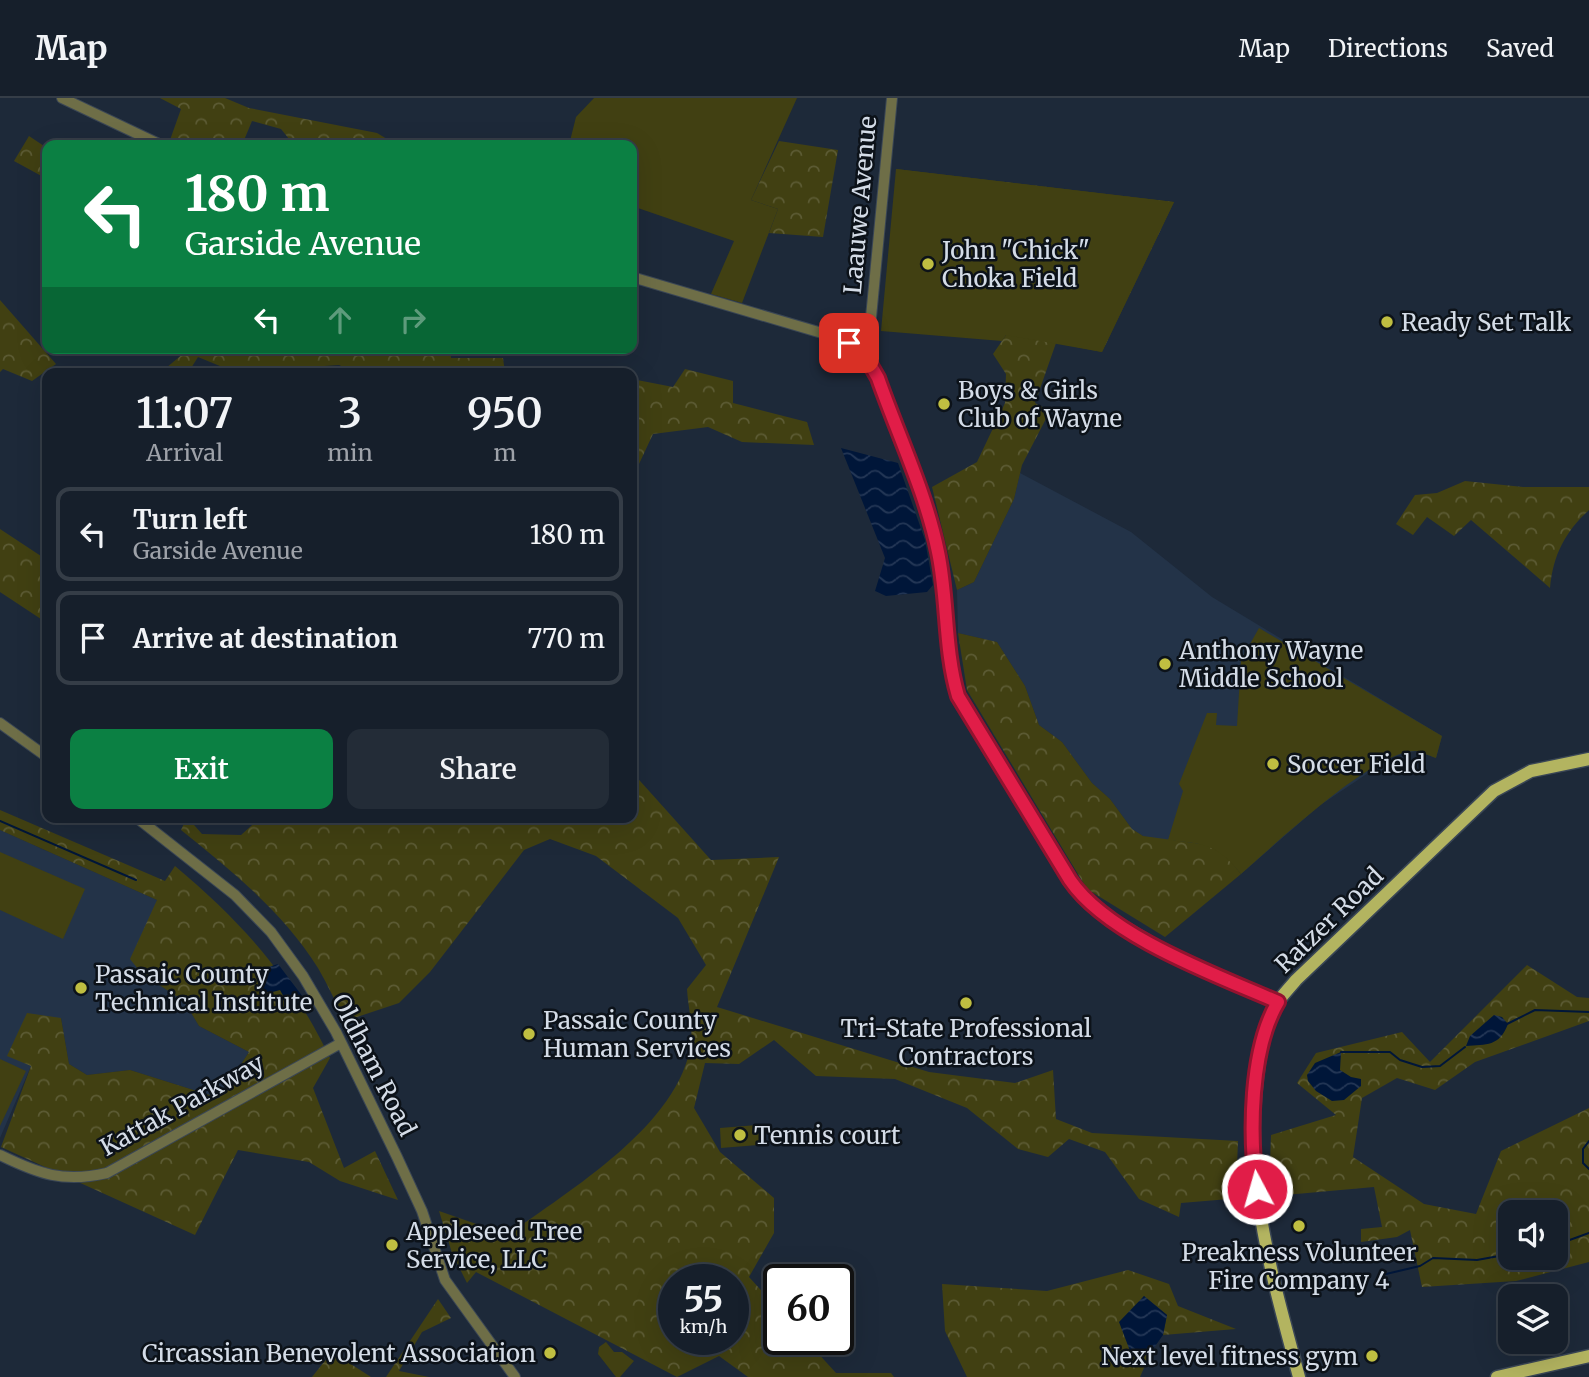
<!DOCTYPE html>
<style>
:root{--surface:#161f2b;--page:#232c37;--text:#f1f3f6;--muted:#9ea2a9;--line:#353d47;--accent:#0b8043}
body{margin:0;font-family:Merriweather,serif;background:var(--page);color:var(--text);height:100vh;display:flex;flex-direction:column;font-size:26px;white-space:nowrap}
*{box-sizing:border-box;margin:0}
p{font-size:23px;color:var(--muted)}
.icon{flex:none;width:38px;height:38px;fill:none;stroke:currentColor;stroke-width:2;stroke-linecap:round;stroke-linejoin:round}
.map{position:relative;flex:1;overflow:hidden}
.drawer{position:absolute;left:42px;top:270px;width:595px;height:455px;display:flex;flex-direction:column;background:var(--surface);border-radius:14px;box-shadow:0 7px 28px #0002,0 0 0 2px var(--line)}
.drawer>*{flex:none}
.top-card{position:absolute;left:42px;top:42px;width:595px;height:214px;border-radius:14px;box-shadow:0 7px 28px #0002,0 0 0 2px var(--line);background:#0b8043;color:#fff;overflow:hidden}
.controls{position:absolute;left:1498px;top:1102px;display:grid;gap:14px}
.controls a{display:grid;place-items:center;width:70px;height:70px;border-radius:14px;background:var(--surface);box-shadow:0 7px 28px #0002,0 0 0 2px var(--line);font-size:35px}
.speed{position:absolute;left:658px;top:1166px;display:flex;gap:14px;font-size:35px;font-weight:700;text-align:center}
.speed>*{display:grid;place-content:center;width:91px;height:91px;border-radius:50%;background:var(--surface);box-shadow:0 7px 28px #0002,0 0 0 2px var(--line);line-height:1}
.speed small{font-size:18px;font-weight:400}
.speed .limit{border:4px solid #111;border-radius:10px;background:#fff;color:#111}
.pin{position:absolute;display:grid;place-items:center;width:60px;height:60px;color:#fff;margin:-30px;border-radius:14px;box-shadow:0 4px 10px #0006}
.me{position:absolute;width:77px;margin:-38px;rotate:354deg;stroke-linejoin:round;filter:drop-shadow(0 0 5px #0008)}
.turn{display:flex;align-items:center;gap:24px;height:147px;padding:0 28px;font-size:32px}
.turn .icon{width:91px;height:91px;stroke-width:2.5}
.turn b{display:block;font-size:49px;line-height:60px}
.lanes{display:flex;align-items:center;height:66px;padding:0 28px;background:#0003;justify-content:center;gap:35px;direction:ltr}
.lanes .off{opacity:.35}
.eta{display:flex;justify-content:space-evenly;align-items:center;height:119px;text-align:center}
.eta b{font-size:42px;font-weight:600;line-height:49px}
.action{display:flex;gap:14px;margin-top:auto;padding:14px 28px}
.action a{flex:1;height:80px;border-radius:14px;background:var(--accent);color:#fff;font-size:28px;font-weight:600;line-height:80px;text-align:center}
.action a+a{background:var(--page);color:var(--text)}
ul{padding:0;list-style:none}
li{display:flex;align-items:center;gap:21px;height:94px;margin:0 14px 10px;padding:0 14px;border:4px solid var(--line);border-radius:14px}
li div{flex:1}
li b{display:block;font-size:26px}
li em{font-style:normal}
header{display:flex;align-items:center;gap:42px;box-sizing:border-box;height:98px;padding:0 35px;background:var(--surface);border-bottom:2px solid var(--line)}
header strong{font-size:33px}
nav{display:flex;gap:38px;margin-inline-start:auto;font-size:24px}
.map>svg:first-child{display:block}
.built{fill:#233348}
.forest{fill:url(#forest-crowns);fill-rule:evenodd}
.park{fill:#414012}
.water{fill:url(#water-waves)}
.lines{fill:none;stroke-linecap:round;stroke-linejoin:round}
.stream{stroke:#001639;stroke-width:2}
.tertiary-casing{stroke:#3a4655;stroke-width:12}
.primary-casing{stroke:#3a4655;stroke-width:15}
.tertiary{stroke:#6e6e47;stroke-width:10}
.primary{stroke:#b3b460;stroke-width:12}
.route-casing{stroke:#92132f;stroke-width:18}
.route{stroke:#e11d48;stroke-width:12}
.poi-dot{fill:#bfbe41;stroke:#0c1219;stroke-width:2.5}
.labels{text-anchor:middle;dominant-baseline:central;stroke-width:5;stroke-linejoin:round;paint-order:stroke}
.street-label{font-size:24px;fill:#d4dce7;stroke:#0c1219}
.poi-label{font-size:24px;fill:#d4dce7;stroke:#0c1219;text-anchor:start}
</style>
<header>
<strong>Map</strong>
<nav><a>Map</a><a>Directions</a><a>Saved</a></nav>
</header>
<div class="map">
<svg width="1589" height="1279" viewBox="0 0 1589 1279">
<defs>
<pattern id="forest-crowns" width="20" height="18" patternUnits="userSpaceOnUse" patternTransform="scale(1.75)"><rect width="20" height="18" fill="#414012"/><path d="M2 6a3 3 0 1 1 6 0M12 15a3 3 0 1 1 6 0" fill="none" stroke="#5c5b34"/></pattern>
<pattern id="water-waves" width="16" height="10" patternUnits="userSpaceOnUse" patternTransform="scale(1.75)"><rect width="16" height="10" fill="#001639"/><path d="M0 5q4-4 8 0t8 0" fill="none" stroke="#243756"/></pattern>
</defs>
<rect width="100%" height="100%" fill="#1d2939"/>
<!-- built -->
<path class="built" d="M1020 375 1131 434 1212 499 1442 638 1436 660 1416 653 1392 659 1319 708 1241 776 1226 757 1143 738 1132 731 1110 701 1092 685 1062 644 1039 627 1025 588 997 544 958 535 957 492 974 484 1014 401Z
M0 732 157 802 142 876 184 903 199 928 249 954 219 1000 130 972 87 977 69 966 61 920 31 968 0 1040Z"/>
<!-- forest -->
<path class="forest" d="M160 0H225L249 10 377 35 397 47H294L281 31 252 23 242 47H181L170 42 181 11Z
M29 38 47 50V81L14 63Z
M779 43 838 52 823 139 769 135 778 111 751 102Z
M896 71 1174 104 1102 254 1056 245 1035 305 1050 313 1022 367 1014 401 974 484 957 492 932 389 977 364 1005 305 1006 276 993 256 1006 237Z
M0 202 56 266 32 283 3 271 0 274Z
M190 250H450L451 260H503L505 275H356L339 267 309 269 304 275H237L198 259 188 275H160Z
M685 271 733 283V305L807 324 814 347 742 344 708 329 653 336 632 381V281L673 289Z
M1465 383 1523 389H1589V412C1565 434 1553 457 1550 490L1471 422 1454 438 1427 419 1413 437 1396 426 1415 397 1437 395Z
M0 431 47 462V525L0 494Z
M958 535 997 544 1025 588 1039 627 1062 644 1092 685 1110 701 1132 731 1143 738 1209 747 1226 757 1241 776 1165 839 1087 791 967 592Z
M632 674 711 762 779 759 717 909 929 974 1015 985 1053 972 1056 1021 1092 1035 1238 1043 1237 1068 1241 1100 1181 1105 1179 1119 1139 1101 1105 1054 1069 1041 1048 1059 1018 1051 967 1010 895 981 816 978 774 942 739 966 705 965 694 1010 720 1054 774 1100V1135L749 1179 779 1212V1241H805L836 1275H891L894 1279H748L719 1258 677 1279 476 1174 467 1185 452 1155 439 1113 508 1137C569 1092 680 1027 691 945 693 928 688 908 687 891L706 867 678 820 596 758 550 741 524 752 430 874 399 905 345 923C336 905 328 887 318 870 283 814 232 773 181 732L187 719 202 736 241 737 261 719H632ZM674 1181H733V1241H674Z
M0 712 165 783 175 768C243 825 291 879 330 960L313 990 344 1070 375 1053 398 1102 340 1083 309 1064 238 1052 195 1137 1 1049 31 968 7 958 27 915 61 920 69 966 87 977 130 972 219 1000 249 954 199 928 184 903 142 876 130 861 157 802 0 732Z
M1527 867 1577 899 1589 900V923L1475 964 1435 992 1397 980 1362 1000 1353 1059 1424 1106 1476 1116 1501 1053 1589 1010V1164L1516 1183 1422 1189 1410 1132 1397 1139 1361 1144V1131L1382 1129 1374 1089 1274 1098 1270 1065 1271 1037 1336 1017 1297 985 1316 955 1402 934 1430 964ZM1510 1115H1556V1160H1510Z
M1128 1172 1169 1186 1178 1208 1236 1231 1163 1237 1167 1217 1144 1198 1137 1207 1130 1253 1151 1254 1140 1279H967L945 1233 942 1186 1047 1193Z
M438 1201 451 1220 422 1234 399 1273 429 1279H386Z
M332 1254 371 1279H312Z"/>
<!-- park -->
<path class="park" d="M594 0H797L751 102 778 111 742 205 711 196 734 143 632 108V47H569L576 19Z
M896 71 1174 104 1102 254 1006 237 1002 243 881 233Z
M1259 530 1442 638 1436 660C1430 658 1422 654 1416 653 1376 651 1273 748 1241 776 1217 746 1205 746 1168 742L1183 693 1179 686 1207 615H1217L1216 627 1237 628 1241 562Z
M0 754 85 791 63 841 0 812Z
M0 961 26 973 0 1028Z
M757 1027 761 1044 758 1047 721 1050 720 1030Z
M606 1244 614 1254H622L634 1263 620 1279H616L598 1256 599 1249Z"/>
<!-- water -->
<path class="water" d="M841 350 898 365 925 442 933 487 927 494 886 498 875 493 885 460Z
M278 866 303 899 296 909 287 905 280 892 269 895 260 890 262 871Z
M1494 917 1502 919 1508 926C1499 949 1487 946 1466 948L1470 938Z
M1341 954 1340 972 1351 979 1361 981V988L1344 1002 1332 1003 1316 993 1308 983 1307 977 1315 965Z
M1144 1198 1167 1217 1163 1237 1151 1254 1130 1253 1119 1224Z"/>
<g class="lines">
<!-- stream -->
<path class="stream" d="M0 723 136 782
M1507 926 1535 912 1589 914
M1341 954H1390L1400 962 1422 969 1440 968 1465 949
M1589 1043 1583 1051V1065L1589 1071
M1556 1147 1589 1135
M1386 1176 1420 1168 1433 1160 1477 1162 1510 1156"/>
<defs>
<path id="tertiary" d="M62 0 161 47
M632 179 832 238C855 247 867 258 878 280 898 337 926 395 938 453 948 501 944 551 958 598L1080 796 1098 812 1178 860 1278 904
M867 261 892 0
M0 625 47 659
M136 719 235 797 271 834 303 878 336 934 397 1059 422 1113 445 1182 515 1279
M0 1057C39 1076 63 1085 107 1075L341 945"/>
<path id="primary" d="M1299 1279C1272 1178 1244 1086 1257 979 1260 957 1262 932 1273 912 1279 900 1288 892 1296 882L1494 693 1531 673 1589 661
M1497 1279 1589 1258"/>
</defs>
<!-- tertiary casing -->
<use href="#tertiary" class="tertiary-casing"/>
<!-- primary casing -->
<use href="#primary" class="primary-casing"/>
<!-- tertiary -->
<use href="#tertiary" class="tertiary"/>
<!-- primary -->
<use href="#primary" class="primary"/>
</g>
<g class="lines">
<defs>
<path id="route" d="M849 245 867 261 878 280C898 337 926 395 938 454 948 501 944 551 958 598L1070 782C1108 838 1216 877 1278 904 1250 951 1249 1037 1257 1091"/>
</defs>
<!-- route casing -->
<use href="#route" class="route-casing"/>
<!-- route -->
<use href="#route" class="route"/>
</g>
<!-- markers -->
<g class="poi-dot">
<circle cx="928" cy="166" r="7"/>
<circle cx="1387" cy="224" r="7"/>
<circle cx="944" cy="306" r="7"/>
<circle cx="1165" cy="566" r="7"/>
<circle cx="1273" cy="666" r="7"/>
<circle cx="81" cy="890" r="7"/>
<circle cx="966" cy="905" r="7"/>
<circle cx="529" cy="936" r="7"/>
<circle cx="740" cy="1037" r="7"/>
<circle cx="1299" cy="1128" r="7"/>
<circle cx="392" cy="1147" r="7"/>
<circle cx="550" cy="1255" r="7"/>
<circle cx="1372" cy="1258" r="7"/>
</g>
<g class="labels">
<!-- street labels -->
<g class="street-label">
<text transform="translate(860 107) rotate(-85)">Laauwe Avenue</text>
<text transform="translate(1329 822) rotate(-44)">Ratzer Road</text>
<text transform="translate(374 967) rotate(63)">Oldham Road</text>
<text transform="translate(182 1007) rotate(-29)">Kattak Parkway</text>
</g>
<!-- poi labels -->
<g class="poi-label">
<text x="942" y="152">John "Chick"<tspan x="942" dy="28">Choka Field</tspan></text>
<text x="1401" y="224">Ready Set Talk</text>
<text x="958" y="292">Boys &amp; Girls<tspan x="958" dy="28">Club of Wayne</tspan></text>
<text x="1179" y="552">Anthony Wayne<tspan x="1179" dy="28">Middle School</tspan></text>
<text x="1287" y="666">Soccer Field</text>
<text x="95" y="876">Passaic County<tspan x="95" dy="28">Technical Institute</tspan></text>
<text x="543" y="922">Passaic County<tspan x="543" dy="28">Human Services</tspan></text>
<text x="966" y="930" text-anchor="middle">Tri-State Professional<tspan x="966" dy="28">Contractors</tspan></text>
<text x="754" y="1037">Tennis court</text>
<text x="406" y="1133">Appleseed Tree<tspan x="406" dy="28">Service, LLC</tspan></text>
<text x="1299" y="1154" text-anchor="middle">Preakness Volunteer<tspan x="1299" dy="28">Fire Company 4</tspan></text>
<text x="536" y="1255" text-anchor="end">Circassian Benevolent Association</text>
<text x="1358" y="1258" text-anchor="end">Next level fitness gym</text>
</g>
</g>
</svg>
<div class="controls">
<a><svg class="icon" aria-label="sound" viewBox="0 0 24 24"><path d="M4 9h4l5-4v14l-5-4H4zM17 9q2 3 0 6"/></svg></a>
<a><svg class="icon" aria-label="layers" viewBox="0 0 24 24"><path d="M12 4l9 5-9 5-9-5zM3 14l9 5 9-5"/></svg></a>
</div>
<div class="speed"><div>55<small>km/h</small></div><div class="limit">60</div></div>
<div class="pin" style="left:849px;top:245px;background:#d93025"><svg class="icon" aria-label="arrive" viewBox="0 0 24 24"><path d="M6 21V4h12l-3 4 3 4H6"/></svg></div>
<svg class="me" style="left:1257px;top:1091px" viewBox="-20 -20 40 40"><circle r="17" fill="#e11d48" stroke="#fff" stroke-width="3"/><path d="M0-11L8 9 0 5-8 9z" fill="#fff"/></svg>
<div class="top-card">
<div class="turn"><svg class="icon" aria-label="left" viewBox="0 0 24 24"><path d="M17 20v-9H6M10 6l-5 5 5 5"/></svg><div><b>180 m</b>Garside Avenue</div></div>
<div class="lanes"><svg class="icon" aria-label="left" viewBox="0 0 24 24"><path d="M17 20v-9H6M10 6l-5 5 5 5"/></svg><svg class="icon off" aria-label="ahead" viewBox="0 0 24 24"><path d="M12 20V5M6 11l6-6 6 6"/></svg><svg class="icon off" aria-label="right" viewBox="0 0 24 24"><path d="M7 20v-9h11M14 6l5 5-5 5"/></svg></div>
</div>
<section class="drawer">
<div class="eta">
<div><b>11:07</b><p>Arrival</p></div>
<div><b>3</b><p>min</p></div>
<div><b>950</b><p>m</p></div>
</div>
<ul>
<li><svg class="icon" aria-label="left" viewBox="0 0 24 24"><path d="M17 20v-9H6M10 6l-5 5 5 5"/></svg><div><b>Turn left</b><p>Garside Avenue</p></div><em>180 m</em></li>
<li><svg class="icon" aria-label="arrive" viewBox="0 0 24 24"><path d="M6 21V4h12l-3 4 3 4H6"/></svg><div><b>Arrive at destination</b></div><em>770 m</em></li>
</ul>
<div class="action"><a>Exit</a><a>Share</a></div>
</section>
</div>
